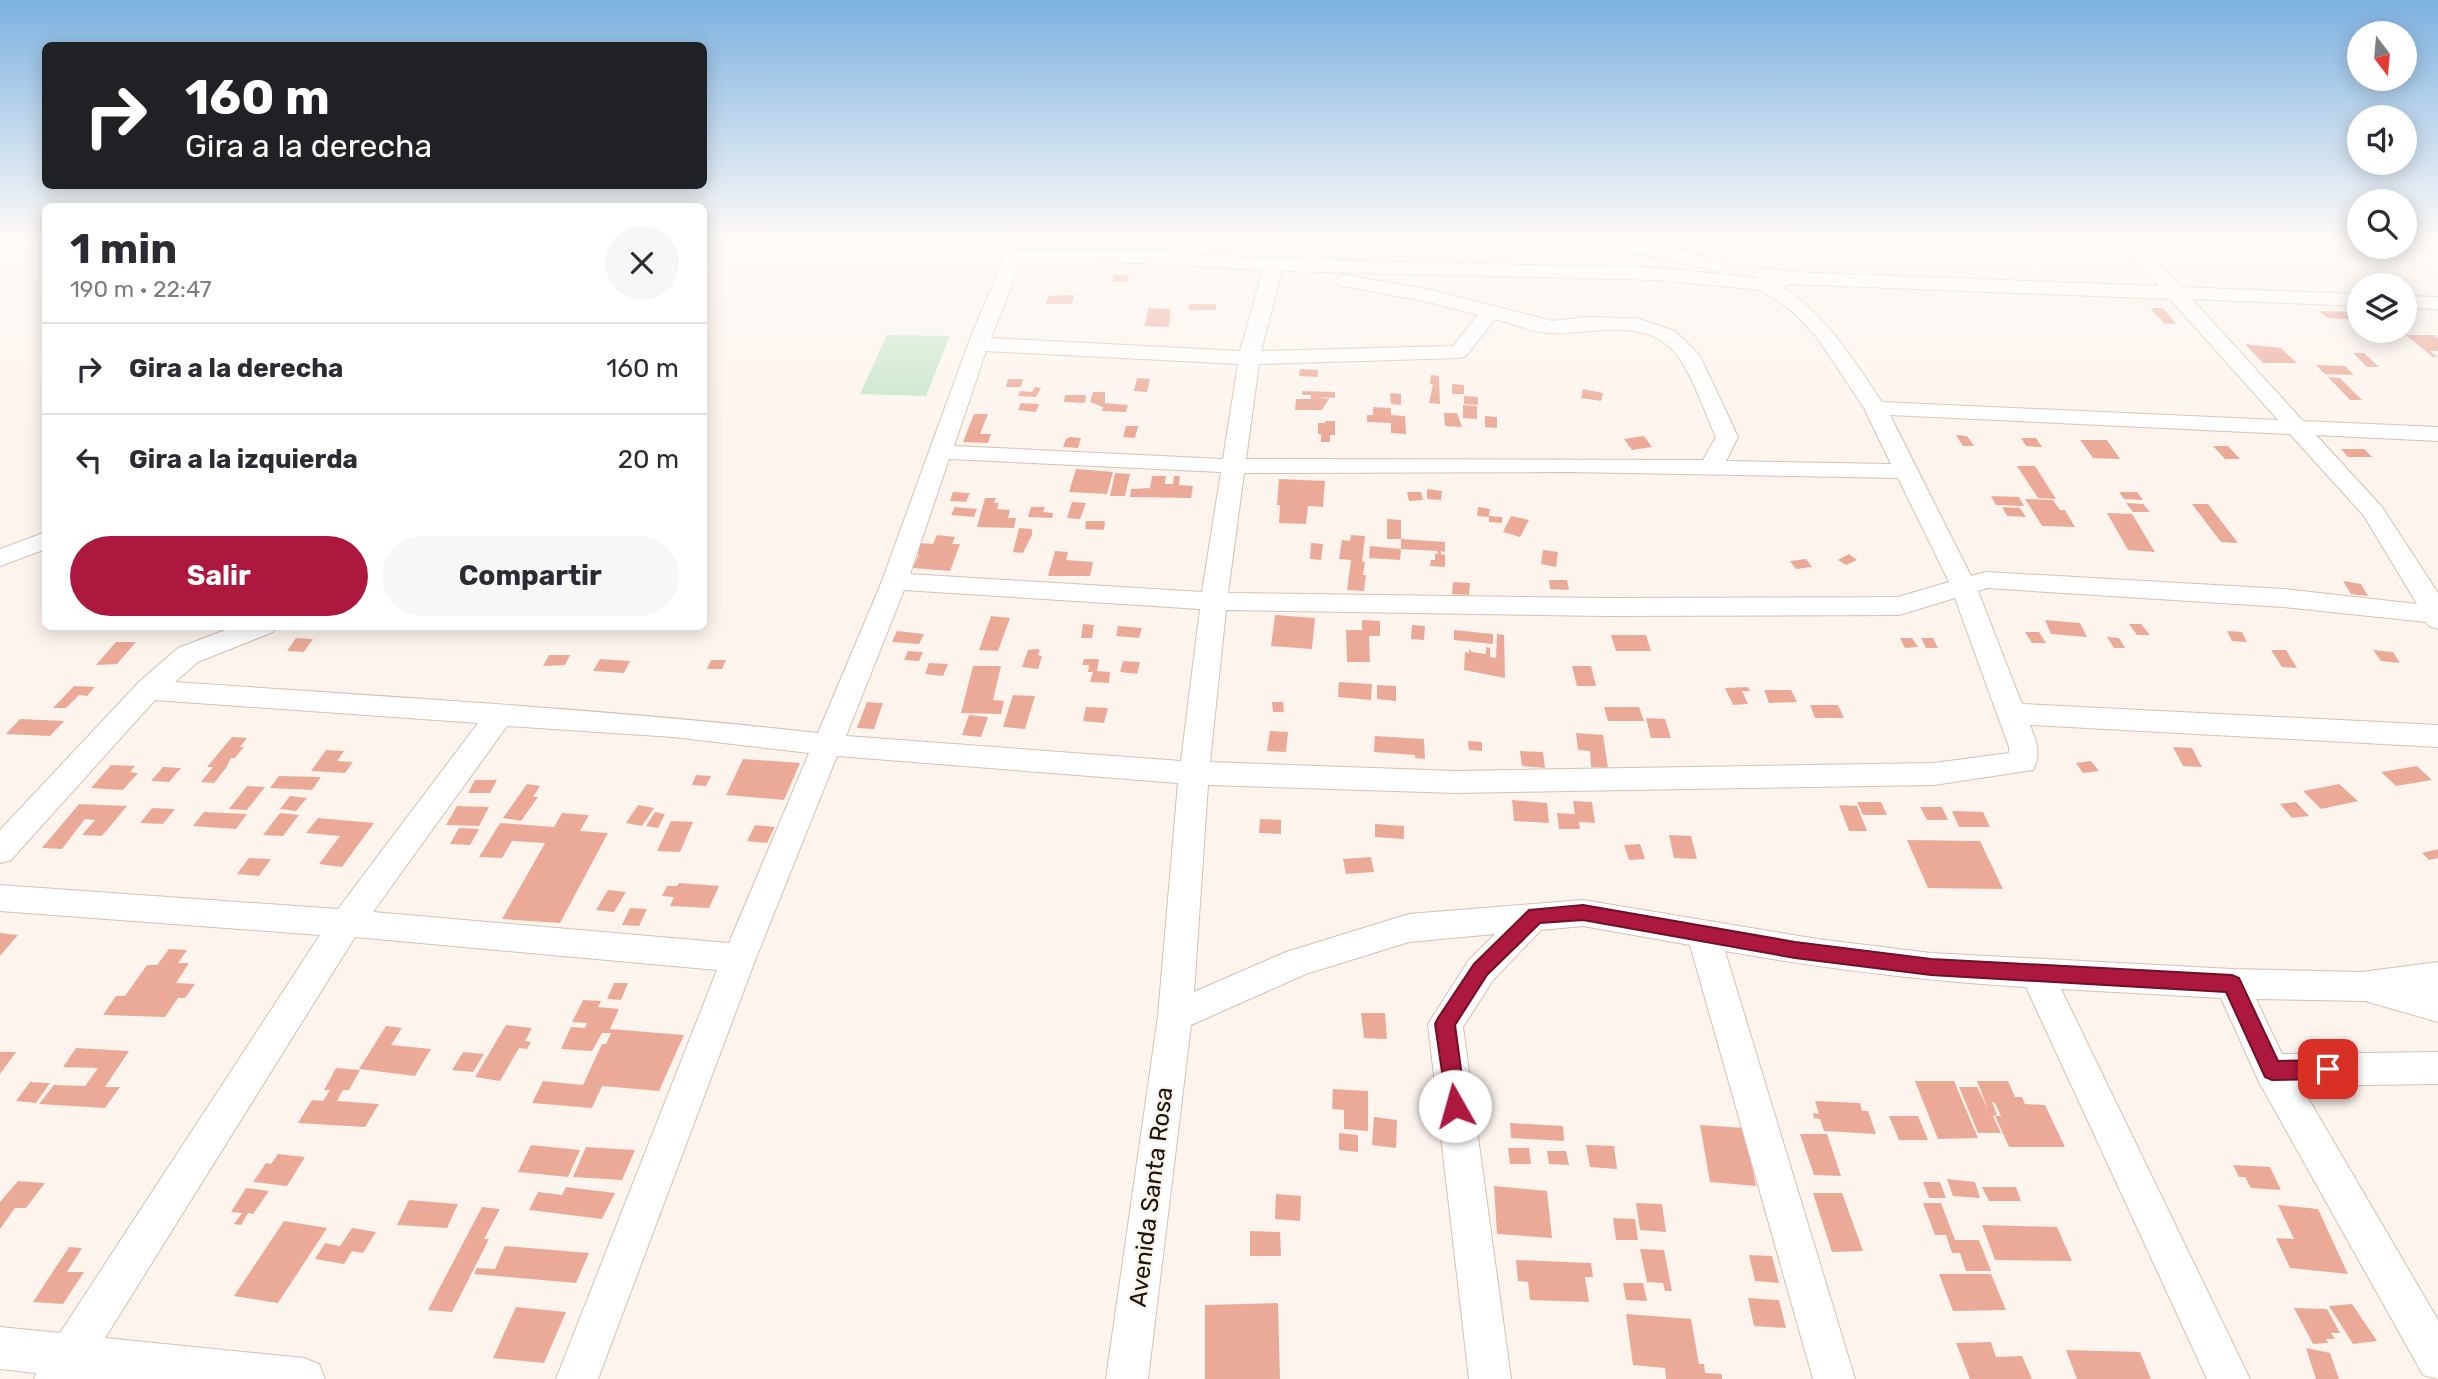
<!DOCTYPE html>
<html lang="es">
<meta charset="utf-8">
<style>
:root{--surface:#fff;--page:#f7f7f7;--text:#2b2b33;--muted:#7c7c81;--line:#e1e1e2;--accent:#ad193e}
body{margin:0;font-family:Rubik,sans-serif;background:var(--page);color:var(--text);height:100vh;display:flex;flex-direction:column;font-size:26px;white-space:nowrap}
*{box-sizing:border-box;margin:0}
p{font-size:23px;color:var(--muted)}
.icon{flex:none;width:38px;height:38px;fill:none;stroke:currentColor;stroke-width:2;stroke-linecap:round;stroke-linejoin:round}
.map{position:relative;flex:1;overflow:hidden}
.details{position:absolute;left:42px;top:203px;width:665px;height:427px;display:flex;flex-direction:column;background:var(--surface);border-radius:10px;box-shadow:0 4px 18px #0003}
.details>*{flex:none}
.hud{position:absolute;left:42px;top:42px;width:665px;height:147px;border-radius:10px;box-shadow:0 4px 18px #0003;background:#202124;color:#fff;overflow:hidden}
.needle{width:46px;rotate:164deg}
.buttons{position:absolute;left:2347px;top:21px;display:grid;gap:14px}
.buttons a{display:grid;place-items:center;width:70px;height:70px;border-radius:50%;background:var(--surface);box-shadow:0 4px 18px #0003;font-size:35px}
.pin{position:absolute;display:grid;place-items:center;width:60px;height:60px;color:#fff;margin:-30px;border-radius:14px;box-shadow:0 4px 10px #0006}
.me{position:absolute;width:77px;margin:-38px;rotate:353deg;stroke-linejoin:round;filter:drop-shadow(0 0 5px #0008)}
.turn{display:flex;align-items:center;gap:24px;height:147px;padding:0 28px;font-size:32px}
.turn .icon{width:91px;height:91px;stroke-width:2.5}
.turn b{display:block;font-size:49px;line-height:60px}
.round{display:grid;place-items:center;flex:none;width:74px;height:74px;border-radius:37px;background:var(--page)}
.headline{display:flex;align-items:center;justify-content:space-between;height:119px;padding:0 28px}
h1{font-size:42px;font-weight:700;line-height:52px}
.primary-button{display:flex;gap:14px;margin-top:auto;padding:14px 28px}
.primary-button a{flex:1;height:80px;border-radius:42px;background:var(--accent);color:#fff;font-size:28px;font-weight:700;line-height:80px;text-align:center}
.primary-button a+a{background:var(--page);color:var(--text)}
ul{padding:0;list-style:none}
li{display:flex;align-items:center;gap:21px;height:91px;padding:0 28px;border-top:2px solid var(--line)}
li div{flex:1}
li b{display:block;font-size:26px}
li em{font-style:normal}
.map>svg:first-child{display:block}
.green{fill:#c6e6c9}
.building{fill:#ebaa98}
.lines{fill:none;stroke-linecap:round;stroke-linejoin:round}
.street-casing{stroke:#d4c1b3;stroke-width:2}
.street{fill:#fff;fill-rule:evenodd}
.route{fill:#ad193e;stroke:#701028;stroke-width:2}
.labels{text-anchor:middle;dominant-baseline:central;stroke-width:5;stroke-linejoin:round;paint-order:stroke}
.near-street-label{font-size:24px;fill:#1b1510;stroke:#fdf4ee}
</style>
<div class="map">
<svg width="2438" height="1379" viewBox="0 0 2438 1379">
<rect width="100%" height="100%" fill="#fdf4ee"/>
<!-- green -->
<path class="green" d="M887 335 950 336 926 396 860 394Z"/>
<!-- building -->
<path class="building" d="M1114 275H1129L1128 282H1113Z
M1074 295 1072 304H1046L1048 296Z
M1189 304H1216V310H1189Z
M1148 308 1171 309 1169 327 1145 326Z
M2150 308H2163L2176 324 2164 323Z
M2318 311 2357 312 2359 320 2328 318Z
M2406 335H2434L2438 339V351H2430L2438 357H2433Z
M2245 344 2281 348 2297 363H2263Z
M2353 353H2364L2379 367H2367Z
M2316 365 2345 366 2354 375 2325 374Z
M1300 369 1318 370V377L1299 376Z
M1431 375 1439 376 1440 404 1429 403 1433 384H1430Z
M2328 377 2340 378 2362 400H2350Z
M1137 378 1150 379 1147 392 1134 391Z
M1008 379H1023L1021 387H1006Z
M1452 384 1464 385V394H1452Z
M1035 387 1041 388 1036 397 1018 396 1020 391 1032 392Z
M1583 389 1603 393 1601 401 1581 398Z
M1302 391 1335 392V398L1319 397 1329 399 1322 410H1295L1296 399H1311V395H1302Z
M1093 392H1105V403L1128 405 1126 412 1102 411 1103 407 1090 402Z
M1390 393 1401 394V405L1391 404Z
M1065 395H1086L1085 403 1064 402Z
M1464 396 1478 397V405L1464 404Z
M1021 403 1039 404 1036 412 1018 410Z
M1463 405 1477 406V419L1463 418Z
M1373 407 1391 408V415L1405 416 1406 434 1391 433V423L1367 422V415H1373Z
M1444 413H1457L1462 427 1445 426Z
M974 414H988L980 434H991L988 443 963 442Z
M1485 416 1497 417V428L1485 427Z
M1325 421H1335V435H1330V442H1321V434H1318V423H1325Z
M1126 426H1138L1135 438 1123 437Z
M1956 435 1967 436 1974 446H1963Z
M1644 436 1652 447 1632 450 1624 439Z
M1070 437 1081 438 1078 448 1063 447 1066 439Z
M2021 438H2036L2042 447 2026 446Z
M2080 440H2107L2120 459 2093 458Z
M2213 446H2228L2240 459H2225Z
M2341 449H2364L2372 457H2348Z
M2017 466H2035L2056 499 2038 498Z
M1076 469 1113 472 1107 494 1069 492Z
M1115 473 1130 474 1125 496H1110Z
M1152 476H1166L1165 484H1173L1174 476H1180L1179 485 1193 486 1191 498 1130 497 1131 489 1150 488Z
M1279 479 1325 481 1323 507 1308 506 1306 524 1279 523 1280 505H1277Z
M1427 489 1442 491 1441 500 1427 499Z
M953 492 970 493 966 502 950 501Z
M1407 492H1421L1423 500 1409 501Z
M2119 492H2137L2143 500 2124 499Z
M1991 496 2019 497 2024 506 1996 505Z
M985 498H996L994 503H999L997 509 1010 510 1008 518H1016L1014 528 977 527Z
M2025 499 2053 500 2060 510H2065L2075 527 2042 526Z
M1072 502 1086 503 1080 519 1067 518Z
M2126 503 2143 504 2150 512H2133Z
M2192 504H2208L2238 543 2221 542Z
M955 507 977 509 974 517 951 515Z
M1031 507H1045L1043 512 1053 513 1052 518 1028 517Z
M1478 507 1490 509 1489 516 1502 517V523L1489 522V517L1477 516Z
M2002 507 2020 508 2026 517 2007 516Z
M2107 513 2132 514 2155 552 2128 550Z
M1511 516 1529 520 1520 537 1503 532Z
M1387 519 1401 520V539H1387Z
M1086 521H1105L1104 530 1085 529Z
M1019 528 1032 529V535L1023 553 1013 552Z
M937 535 955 537 952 544H960L950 571 913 568 919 554H916L920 543 933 544Z
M1351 535 1365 536 1362 562H1365L1363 575H1366L1364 591 1347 590 1351 560 1339 559 1342 540 1350 541Z
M1401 539 1445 542V552L1441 551V554L1445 555V567L1430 566 1431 560H1435V554H1438L1437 551 1401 549Z
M1311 543 1323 544 1321 560 1310 559Z
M1370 546 1401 549 1400 560 1369 558Z
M1543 550 1558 552 1556 567 1541 564Z
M1055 551 1068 552 1066 560 1093 562 1090 576H1048Z
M1849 554 1857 560 1846 565 1838 560Z
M1806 559 1812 567 1796 569 1790 561Z
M1549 580H1567L1569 590 1550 589Z
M2343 581 2361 584 2368 596 2351 594Z
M1453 582 1470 583 1469 595 1452 594Z
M1275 615 1315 618 1312 649 1271 646Z
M991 616 1010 618 998 651 979 650Z
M1362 620 1380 621V636H1369L1370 662H1347L1346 630H1362Z
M2045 620 2080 623 2087 637 2051 634Z
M1083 624 1094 625 1092 638H1081Z
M2129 624H2141L2150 635H2137Z
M1412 625 1425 626 1424 640 1411 639Z
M1118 626 1142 628 1139 638 1116 636Z
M1454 630 1493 634V644L1454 640Z
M897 631 924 634 919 644 892 642Z
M2227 631 2242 632 2247 642 2232 641Z
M2025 632H2039L2046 643H2032Z
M1497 634 1504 635 1505 678 1464 670 1465 652 1469 653V649L1472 652 1486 654V647L1490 648V657L1496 658Z
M1611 635H1646L1651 651H1616Z
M2107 637 2119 638 2125 648H2114Z
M296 638 313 639 304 652 287 651Z
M1900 638H1912L1918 647 1905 648Z
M1921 638H1933L1938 648H1926Z
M116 642H136L117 664 96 665Z
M1037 649 1040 650 1038 655 1042 656 1038 669 1022 667 1028 650Z
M2271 650H2286L2297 668 2282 667Z
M2373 650 2393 652 2400 663 2381 661Z
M908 651 923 652 919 661 904 660Z
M549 655H570L565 665 543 666Z
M600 659 630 661 624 673 593 671Z
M1084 659H1099L1097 671 1110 672 1109 683 1090 682 1093 672H1088L1089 665H1082Z
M711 660H726L722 669H707Z
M1123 661 1140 662 1137 674 1120 672Z
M929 663 948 664 943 676 925 674Z
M973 666H1001L993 700 1004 701 1001 714 961 713Z
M1572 666H1591L1596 686H1577Z
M1339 682 1372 684 1371 700 1338 697Z
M1377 685 1396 686V701L1377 699Z
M74 686 95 687 87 696 79 695 66 708H53Z
M1748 687 1750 691H1742L1748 704 1733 705 1725 688Z
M1764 690H1791L1797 702 1769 703Z
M1013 695 1035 696 1025 729 1003 727Z
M867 702 883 703 874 729 857 728Z
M1272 702H1283L1284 712H1273Z
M1810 705H1838L1844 718H1815Z
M1086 707 1108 708 1104 723 1083 721Z
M1604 707H1639L1644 721H1608Z
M969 715 988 717 981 737 962 735Z
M1646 718 1665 719 1671 738H1651Z
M20 719 64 721 50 736 6 734Z
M1270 731 1288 732 1286 752 1267 751Z
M1576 733 1603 735 1608 768 1591 767 1590 751 1578 750Z
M1375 736 1424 739 1425 759 1415 758V755L1374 752Z
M232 737 247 738 240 747H244L235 758H231L226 768 214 783 201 782 213 767H207Z
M1468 741 1482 742V751L1469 750Z
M2173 747 2192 748 2202 767 2183 766Z
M326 750 344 751 337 761 353 762 345 773 311 771Z
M1520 751 1543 752 1545 768 1522 766Z
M743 759 800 763 784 800 726 795Z
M2091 761 2099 771 2083 773 2076 763Z
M111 765 135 766 130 772 138 773 123 790 91 788Z
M2417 766 2432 780 2396 786 2381 772Z
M163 767 181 768 169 782 151 781Z
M696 775 711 776 706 786 692 785Z
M279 776 321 777 312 790 270 788Z
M475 780H497L490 793H468Z
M527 784 540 786 533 797H538L521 821 503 818Z
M2339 784 2358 801 2321 809 2303 791Z
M247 786 265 787 247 810 229 809Z
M290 796 307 798 296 811 280 809Z
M1512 800 1547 803 1549 823 1514 821Z
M1573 801 1592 802 1595 823 1579 822 1580 829H1559L1557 813 1575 814Z
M1857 802H1881L1887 815H1863Z
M2296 802 2309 816 2292 818 2280 804Z
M79 804 127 806 102 836 82 835 95 820 85 819 62 849 42 848Z
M638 805 654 808 642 826 626 823Z
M1839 805 1857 806 1867 831H1849Z
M457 806 489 807 479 826 446 825Z
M1920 807H1942L1948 820H1927Z
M152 808 175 809 163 824 140 823Z
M1952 811 1983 812 1990 827H1959Z
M204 812 247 814 236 829 193 826Z
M655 812 665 814 658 828 646 826Z
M280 813 299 815 283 836 263 835Z
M562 813 589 815 580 831 608 833 560 923 502 919 545 843 512 841 502 858 479 857 500 823 554 827Z
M318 818 374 823 342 867 319 864 340 836 306 833Z
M1260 819 1281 820V834L1259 833Z
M671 821 693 822 680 852 657 851Z
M1375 824 1404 826V839L1375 837Z
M755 825 775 827 767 843 747 841Z
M459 828 479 829 470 845 450 844Z
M1669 835 1691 836 1697 859 1674 858Z
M1907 840 1980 841 2003 889 1928 888Z
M1640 844 1645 859 1629 860 1624 845Z
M2438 849V858L2429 860 2422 853Z
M1371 857 1374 872 1346 874 1343 859Z
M249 858 271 859 259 876 237 874Z
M679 883 719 886 709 908 670 906 674 897 662 896 667 886H677Z
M608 890 626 892 614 912 596 910Z
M630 908 647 909 639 926 622 925Z
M0 933 18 935 0 956Z
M169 949 187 950 178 963H189L176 983 195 984 185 998H178L165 1017 103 1015 116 996H125L147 965H157Z
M614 983H628L621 1000 607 999Z
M583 1000 601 1001 598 1007 619 1009 610 1029 684 1035 659 1091 602 1086 592 1108 532 1103 543 1081 583 1085 602 1044H606L611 1033H602L592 1051 561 1049 571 1027 585 1028 587 1023 572 1022Z
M1361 1013H1385L1387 1039 1364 1038Z
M506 1025 532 1028 525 1041 531 1042 527 1049 519 1048 500 1081 475 1077Z
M386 1026 402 1028 391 1045 431 1049 415 1076 359 1069Z
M76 1048 129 1051 105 1087H120L105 1108 39 1104 54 1085 85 1086 98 1068 63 1067Z
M0 1052H16L0 1074Z
M463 1052 484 1054 473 1072 452 1070Z
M336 1068 360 1070 349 1090H343L337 1101 379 1104 365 1127 298 1123 312 1100 323 1101 330 1090H324Z
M1915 1081H1954L1978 1138 1938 1139Z
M1977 1081H2008L2015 1097H2022L2025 1104 2045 1105 2065 1147H2009L1995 1116H2001L1995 1103 1992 1102 1997 1115 1988 1117 1993 1116 2001 1133H1978L1959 1087H1977L1988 1109Z
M30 1082 50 1083 36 1103 16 1101Z
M1333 1089 1368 1091V1131L1344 1129V1110L1332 1109Z
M1815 1101 1860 1103 1862 1111H1868L1876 1134 1824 1131 1820 1119 1814 1118 1813 1113 1819 1114Z
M1889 1116H1918L1928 1140H1899Z
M1374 1117 1397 1120 1396 1148 1372 1145Z
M1510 1123 1563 1126 1564 1141 1511 1138Z
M1700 1125 1744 1128 1756 1186 1710 1182Z
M1339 1133 1358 1135V1152L1339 1150Z
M1800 1134H1827L1841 1176 1814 1175Z
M531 1145 580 1150 568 1177 518 1172Z
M1586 1145 1614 1146 1617 1169 1590 1167Z
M586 1147 635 1150 622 1180 573 1177Z
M1508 1148H1529L1531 1164H1510Z
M1547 1151H1566L1569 1165 1549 1164Z
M278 1154 305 1157 287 1186 253 1182 266 1163 271 1164Z
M2233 1165 2270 1167 2281 1190 2251 1188 2245 1177H2239Z
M1947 1179 1975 1182 1980 1198 1953 1196Z
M18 1181 45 1183 26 1208H15L0 1229V1202Z
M1923 1182H1940L1946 1198H1929Z
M1494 1186 1547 1191 1552 1238 1497 1234Z
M566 1187 615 1193 602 1219 529 1210 538 1192 562 1195Z
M1982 1187H2016L2021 1201H1989Z
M246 1188 269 1191 253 1214 248 1213 241 1225 234 1224 242 1213 231 1212Z
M1813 1193H1842L1863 1251 1832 1252Z
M1276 1194 1301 1196 1300 1221 1275 1219Z
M409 1200 458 1204 447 1228 397 1225Z
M1636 1203 1662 1204 1666 1232 1640 1230Z
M1923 1203H1941L1955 1240H1979L1991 1271H1966L1960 1253H1952L1946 1235H1935Z
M2278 1205 2318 1209 2348 1274 2290 1268 2276 1238 2294 1239Z
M482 1207 500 1209 484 1239H489L452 1312 428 1310Z
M1613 1218 1635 1219 1638 1240H1616Z
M284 1221 327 1228 278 1303 234 1296Z
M1982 1225 2057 1227 2072 1261 1995 1260Z
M352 1228 376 1232 363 1253 352 1251 344 1264 315 1259 325 1243 340 1246Z
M1250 1231 1280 1232 1281 1256H1250Z
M505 1246 589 1253 576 1283 474 1274 477 1268 495 1269Z
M69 1247 82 1248 67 1272H84L63 1304 33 1302Z
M1640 1249 1664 1250 1672 1291H1665L1663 1283 1647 1282Z
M1749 1255 1772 1256 1779 1283 1755 1281Z
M1516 1260 1591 1263 1593 1277H1585L1589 1302 1530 1300 1528 1282 1518 1281Z
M1939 1274H1991L2006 1310 1953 1311Z
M1623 1283H1643L1647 1301 1626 1300Z
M1748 1298 1779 1300 1786 1328 1754 1326Z
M1278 1303 1280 1379H1205V1305Z
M2352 1304 2377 1341 2353 1344 2329 1306Z
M516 1307 566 1312 544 1363 493 1358Z
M2294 1308 2327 1309 2340 1333H2331L2335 1339H2326L2328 1343 2313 1344Z
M1626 1314 1691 1319 1699 1364H1704L1705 1373 1722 1374V1379H1666L1665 1368 1633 1365Z
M1991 1342 1996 1357 2022 1356 2032 1379H1970L1956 1343Z
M2306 1348 2330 1353 2339 1379H2316Z
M2066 1350 2140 1352 2151 1379H2077Z"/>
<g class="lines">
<defs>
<path id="street" d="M1592 239H1624L1724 261 1727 265 1717 271 1594 243Z
M2118 239H2137L2181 287 2359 294V306L2192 299 2303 421 2438 427V441L2316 435 2382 507 2438 593V629L2429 626 2426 622 2284 607 1987 588 1978 591 2022 704 2438 725V747L2030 725C2036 741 2042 754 2033 770L1934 785 1456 793 1208 785 1194 992 1286 952 1409 914 1583 900 1817 939 1931 953 2232 969 2362 972 2438 962V1022L2365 1001 2256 999 2282 1054 2438 1052V1084L2301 1086 2438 1320V1379L2423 1375 2259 1082 2221 998 2061 989 2250 1379H2207L2026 987C1925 981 1826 969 1725 951L1855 1379H1813L1690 945 1583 926 1541 930 1493 980 1463 1027 1511 1379H1469L1428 1024 1469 960 1495 934 1409 942 1306 974 1191 1025 1148 1379H1106L1158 1016 1178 783 837 756 756 958 598 1379H556L717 970 355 937 105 1338 304 1358 319 1364 325 1379H34L36 1373 0 1369V1327L60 1333 320 935 0 911V885L338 909 478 723 155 700 11 860 0 863V830L138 683 178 648 236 626H277L273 632 198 662 175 682C390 697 603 709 818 733L882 581 968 344 1004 258 1013 252 1144 251 1274 259 1657 268 1758 278 1754 274 1764 268 1791 272 2159 286ZM1144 263 1263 270 1240 351 991 338 1020 264ZM1282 271 1657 280 1761 290 1791 310 1816 336 1864 408 1891 464 1726 461 1738 437 1700 356 1675 331 1636 318 1586 317 1552 321 1431 290 1346 275 1339 277 1336 281 1339 285 1429 302 1478 315 1453 346 1261 351ZM1790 284 2170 299 2278 420 1882 402C1852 358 1827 316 1782 287ZM1495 319C1513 324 1535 333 1553 333 1597 334 1649 315 1679 358 1694 379 1705 413 1716 437L1703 460 1246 459 1259 364 1459 358 1466 356ZM986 351 1238 364 1223 459 954 446ZM1890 415 2290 434 2364 516 2417 604 2284 589 1986 572 1971 576ZM949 459 1221 472 1202 592 910 574ZM1567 472 1898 478 1949 582 1898 597 1605 598 1228 593 1244 473ZM904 590 1200 609 1181 761 846 736ZM1955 598 2009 747V753L1934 763 1456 771 1210 762 1226 610 1605 616 1899 615ZM507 726 673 737 809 753 729 943 373 912Z
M2404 296 2438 297V309L2404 308Z
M46 532V549L0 566V549Z"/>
</defs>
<!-- street casing -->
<use href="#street" class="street-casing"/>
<!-- street -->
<use href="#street" class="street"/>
</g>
<!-- sky -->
<linearGradient id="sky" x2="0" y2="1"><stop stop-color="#7cb1e0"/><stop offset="0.55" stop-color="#fefaf7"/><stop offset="1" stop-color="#fefaf7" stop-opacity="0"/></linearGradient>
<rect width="2438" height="432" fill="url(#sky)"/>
<!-- route -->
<path class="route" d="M1583 905 1795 942 1931 959 2232 975 2239 978 2278 1061 2328 1060 2335 1063 2338 1069 2335 1076 2328 1079 2272 1080 2265 1077 2226 992 1931 975 1795 958 1583 920 1540 923 1487 975 1455 1025 1466 1106 1463 1113 1455 1116 1448 1113 1435 1024 1438 1018 1474 964 1529 910Z"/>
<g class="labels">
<!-- near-street labels -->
<g class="near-street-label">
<text transform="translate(1151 1197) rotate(-83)">Avenida Santa Rosa</text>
</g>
</g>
</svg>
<div class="buttons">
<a><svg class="needle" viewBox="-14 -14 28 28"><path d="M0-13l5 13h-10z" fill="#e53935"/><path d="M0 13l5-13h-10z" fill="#7c7c81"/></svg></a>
<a><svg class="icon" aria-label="sound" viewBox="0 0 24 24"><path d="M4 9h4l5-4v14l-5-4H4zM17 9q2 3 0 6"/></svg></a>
<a><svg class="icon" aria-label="search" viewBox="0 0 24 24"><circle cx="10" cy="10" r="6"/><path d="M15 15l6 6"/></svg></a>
<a><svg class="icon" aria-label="layers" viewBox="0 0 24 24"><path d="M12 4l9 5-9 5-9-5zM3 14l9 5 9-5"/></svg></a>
</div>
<div class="pin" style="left:2328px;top:1069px;background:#d93025"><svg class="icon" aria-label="arrive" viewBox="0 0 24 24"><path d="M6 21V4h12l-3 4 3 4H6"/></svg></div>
<svg class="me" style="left:1455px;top:1106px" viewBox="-20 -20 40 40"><circle r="19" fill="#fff"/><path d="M0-13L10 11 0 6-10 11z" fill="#ad193e"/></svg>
<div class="hud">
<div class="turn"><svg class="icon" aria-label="right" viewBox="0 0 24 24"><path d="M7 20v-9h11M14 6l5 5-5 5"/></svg><div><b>160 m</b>Gira a la derecha</div></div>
</div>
<section class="details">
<div class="headline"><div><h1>1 min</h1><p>190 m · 22:47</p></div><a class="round"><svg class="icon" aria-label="close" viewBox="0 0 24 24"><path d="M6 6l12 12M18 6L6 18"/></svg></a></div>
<ul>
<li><svg class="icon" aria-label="right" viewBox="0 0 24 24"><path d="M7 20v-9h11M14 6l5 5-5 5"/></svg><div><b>Gira a la derecha</b></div><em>160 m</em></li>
<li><svg class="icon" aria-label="left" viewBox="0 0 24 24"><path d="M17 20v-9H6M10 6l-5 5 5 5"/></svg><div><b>Gira a la izquierda</b></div><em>20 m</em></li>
</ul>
<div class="primary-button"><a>Salir</a><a>Compartir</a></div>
</section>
</div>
